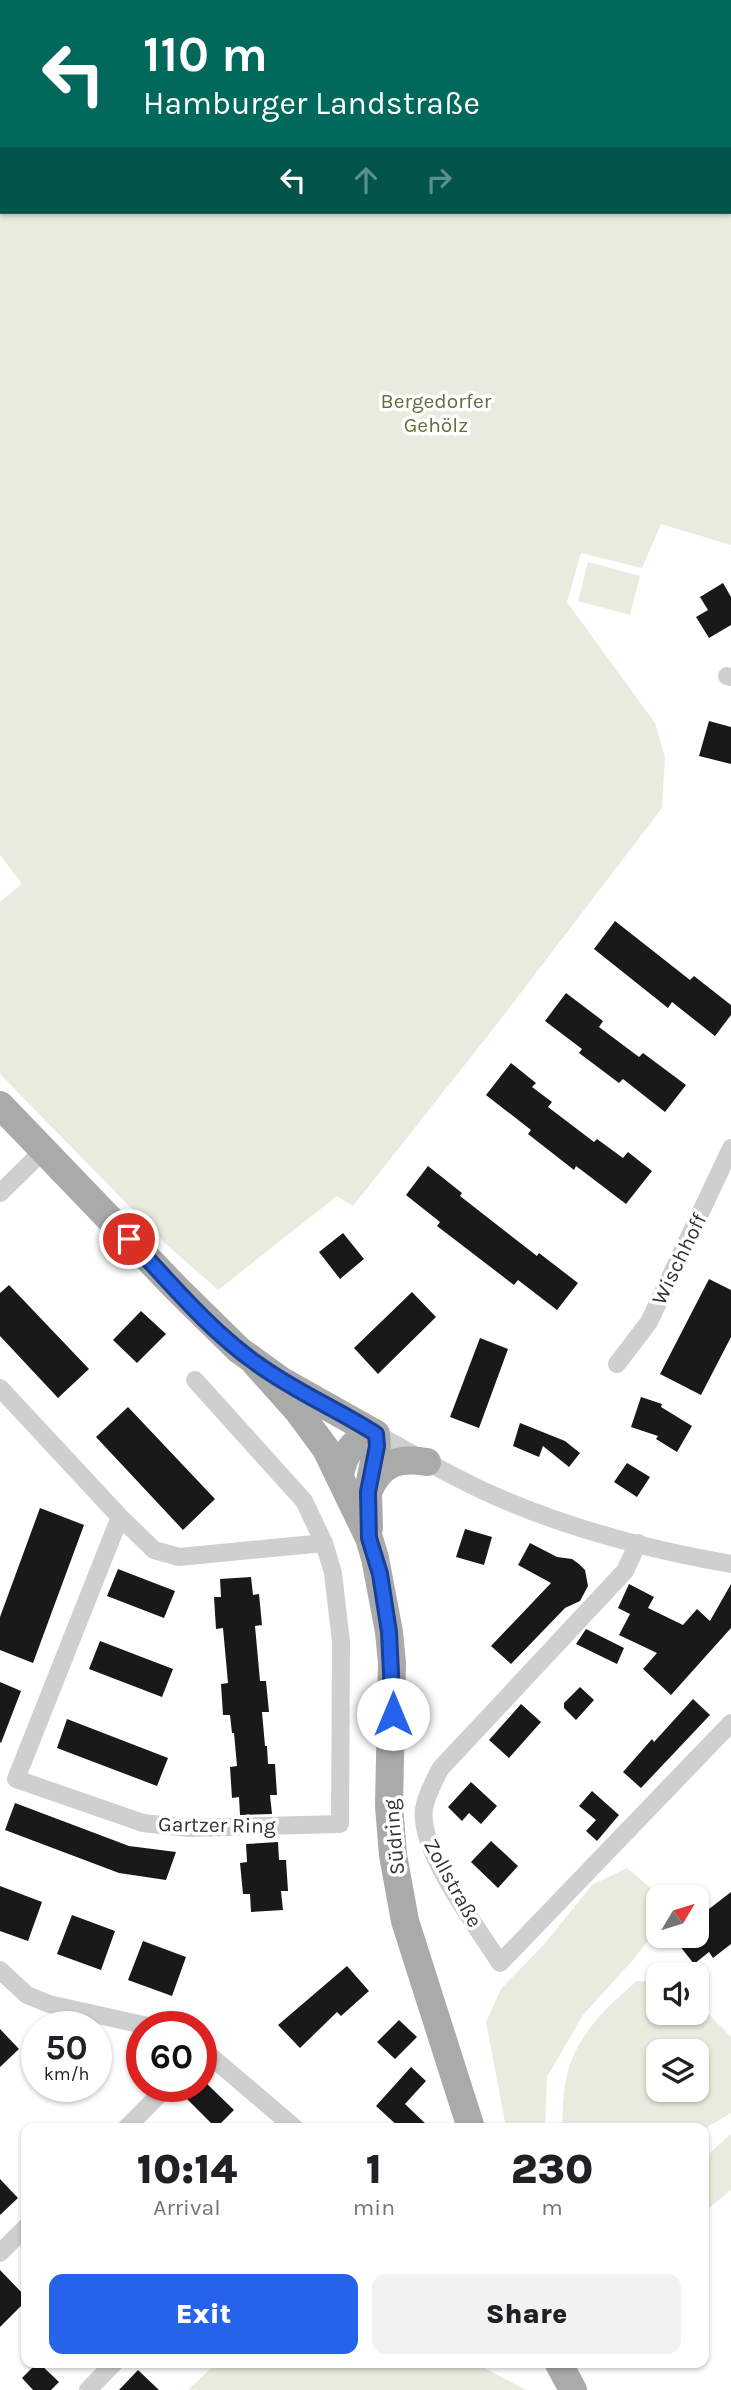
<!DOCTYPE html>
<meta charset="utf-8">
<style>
:root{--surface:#fff;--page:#f2f2f2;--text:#202124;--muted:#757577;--accent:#2563eb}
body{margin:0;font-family:Karla,sans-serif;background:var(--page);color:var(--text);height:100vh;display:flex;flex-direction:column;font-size:26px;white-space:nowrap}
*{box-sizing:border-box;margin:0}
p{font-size:23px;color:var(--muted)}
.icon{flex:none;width:38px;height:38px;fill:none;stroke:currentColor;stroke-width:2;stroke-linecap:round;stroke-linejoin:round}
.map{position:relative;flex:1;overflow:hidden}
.side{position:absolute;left:21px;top:2123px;width:688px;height:245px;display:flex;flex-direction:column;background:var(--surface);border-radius:14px;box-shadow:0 2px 5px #0004}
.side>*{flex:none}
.guide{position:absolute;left:0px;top:0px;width:732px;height:214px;box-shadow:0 2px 5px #0004;background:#00695c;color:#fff;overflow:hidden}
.needle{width:46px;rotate:52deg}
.buttons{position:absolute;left:646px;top:1885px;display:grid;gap:14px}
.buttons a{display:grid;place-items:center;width:63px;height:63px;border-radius:14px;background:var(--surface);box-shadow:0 2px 5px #0004;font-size:35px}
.speed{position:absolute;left:21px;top:2011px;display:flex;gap:14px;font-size:35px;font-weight:700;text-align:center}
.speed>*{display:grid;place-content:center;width:91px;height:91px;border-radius:50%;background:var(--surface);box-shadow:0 2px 5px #0004;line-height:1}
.speed small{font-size:18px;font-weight:400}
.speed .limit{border:10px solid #d22;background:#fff;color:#111}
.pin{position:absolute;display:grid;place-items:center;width:60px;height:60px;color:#fff;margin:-30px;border:4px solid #fff;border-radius:50%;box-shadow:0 2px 7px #0007}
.me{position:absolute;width:77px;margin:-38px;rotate:0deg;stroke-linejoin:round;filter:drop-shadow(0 0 5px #0008)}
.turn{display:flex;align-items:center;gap:24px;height:147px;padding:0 28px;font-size:32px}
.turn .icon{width:91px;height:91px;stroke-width:2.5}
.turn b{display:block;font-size:49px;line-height:60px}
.lanes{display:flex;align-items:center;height:66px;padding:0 28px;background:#0003;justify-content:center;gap:35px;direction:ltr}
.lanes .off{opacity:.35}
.eta{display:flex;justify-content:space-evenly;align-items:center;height:119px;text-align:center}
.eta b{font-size:42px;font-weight:800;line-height:49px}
.button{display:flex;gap:14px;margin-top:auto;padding:14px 28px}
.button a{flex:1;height:80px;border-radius:14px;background:var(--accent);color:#fff;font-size:28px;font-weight:800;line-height:80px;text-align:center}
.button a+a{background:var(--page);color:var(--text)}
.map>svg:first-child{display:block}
.green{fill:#e8ecde;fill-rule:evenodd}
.building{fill:#191919}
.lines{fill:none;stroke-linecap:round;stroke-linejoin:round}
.minor{stroke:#cfcfcf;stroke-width:18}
.primary{stroke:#aaa;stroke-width:28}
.route-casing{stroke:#184099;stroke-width:18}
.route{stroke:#2563eb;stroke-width:12}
.labels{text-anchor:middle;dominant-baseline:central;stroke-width:7;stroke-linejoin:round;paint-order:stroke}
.park-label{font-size:21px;fill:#60703d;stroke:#fff}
.street-label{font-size:21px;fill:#323232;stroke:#fff}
</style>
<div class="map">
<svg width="731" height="2390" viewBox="0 0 731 2390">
<rect width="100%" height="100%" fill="#fff"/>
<!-- green -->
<path class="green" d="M0 0H731V545L661 524 642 568 581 553 567 602 655 723 665 757 662 808 497 1024 353 1206 337 1196 218 1290 168 1246 0 1074V902L22 884 0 855ZM2 2H730V212H2Z
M588 562 640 576 630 615 578 601Z
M627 1868 652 1889 658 1911V1928L632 1961 583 2015 547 2077 545 2128H506L486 2022 501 1989 546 1942 592 1885Z
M637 1981 658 1982V2012H696L697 2002 731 2037V2113L704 2129 562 2128C563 2106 563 2079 572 2059 585 2027 612 2002 637 1981ZM658 2051H696V2090H658Z
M731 2134V2190L704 2212V2158Z
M218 2362 481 2363 486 2369 526 2390H188Z"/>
<!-- building -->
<path class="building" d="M723 583 731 597V625L709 638 696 617 708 610 700 597Z
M709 721 731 727V764L699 756Z
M615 921 690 980 694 976 731 1005V1015L715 1036 672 1002 668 1008 594 949Z
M566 993 603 1021 599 1027 639 1057 643 1053 686 1085 665 1112 623 1079 619 1083 579 1053 582 1049 545 1021Z
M511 1063 536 1083 532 1087 552 1102 548 1107 594 1142 597 1139 623 1158 628 1152 652 1171 626 1204 576 1166 574 1170 528 1134 531 1130 486 1095Z
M428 1166 462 1193 460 1196 537 1256 539 1253 578 1283 557 1310 518 1280 514 1285 437 1226 440 1222 406 1195Z
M343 1233 364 1259 340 1279 319 1252Z
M709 1279 731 1290V1337L701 1395 660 1374Z
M9 1285 89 1369 58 1398 0 1336V1293Z
M412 1292 436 1317 378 1374 354 1348Z
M141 1311 166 1334 137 1363 113 1340Z
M480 1338 508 1349 479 1428 450 1417Z
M641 1397 662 1404 661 1407 692 1426 677 1452 656 1439 658 1436 631 1427Z
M128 1407 215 1499 183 1530 96 1437Z
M520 1423 565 1441 580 1453 569 1467 543 1446 539 1457 513 1446Z
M627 1463 650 1477 637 1497 614 1482Z
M40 1508 84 1525 33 1663 0 1650V1617Z
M465 1529 492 1537 484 1565 456 1557Z
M530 1543 557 1557 572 1559 579 1564 585 1570 588 1586 580 1601 565 1608 511 1664 491 1646 551 1583 518 1565Z
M118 1569 175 1591 164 1618 107 1596Z
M251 1577 253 1595 259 1594 262 1625 255 1626 260 1681H266L269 1712H262L265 1746H267L268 1764H275L277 1795H270L272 1814 240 1815 239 1797 232 1798 230 1767 237 1766 234 1733H232L230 1715H223L221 1684 228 1683 223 1628 216 1629 214 1597H221L220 1579Z
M629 1584 654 1597 648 1608 683 1625 697 1609 710 1621 731 1584V1628L671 1695 643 1669 657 1653 619 1635 630 1614 618 1608Z
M586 1629 624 1648 617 1664 576 1644Z
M100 1641 173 1669 162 1697 89 1669Z
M0 1682 21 1691 1 1743 0 1742Z
M580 1687 594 1700 576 1720 564 1708V1703Z
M693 1699 710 1715 641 1788 623 1772 652 1739 654 1742Z
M521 1704 541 1722 509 1758 489 1740Z
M67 1719 168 1758 157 1786 57 1748Z
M471 1782 497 1806 481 1824 469 1813 462 1821 448 1807Z
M592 1791 619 1815 597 1841 586 1831 596 1820 579 1806Z
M15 1803 129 1846 176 1852 166 1880 119 1873 5 1830Z
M491 1841 518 1866 498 1888 471 1862Z
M278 1842 279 1860H286L288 1891H281L283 1910 251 1912 250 1894H243L240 1863 247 1862 246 1844Z
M0 1886 42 1902 28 1941 0 1931Z
M731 1892V1944L713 1958 709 1952 694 1964 672 1936H696V1919Z
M72 1915 115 1931 101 1970 57 1954Z
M143 1941 186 1957 172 1996 128 1980Z
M347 1966 369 1991 341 2016 337 2012 300 2048 278 2025Z
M399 2020 417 2037 395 2059 377 2042Z
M0 2029 19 2049 0 2067Z
M411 2067 426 2081 405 2104 430 2128H400L376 2106Z
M203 2080 234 2110 216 2128 185 2097 196 2086H201Z
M0 2179 18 2198 0 2215Z
M0 2270 26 2297V2301L0 2327Z
M38 2362 59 2382 51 2390H33L22 2378Z
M138 2370 159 2390H119Z"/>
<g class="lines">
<!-- minor -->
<path class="minor" d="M727 676 731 677
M0 1193 44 1150
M617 1364 649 1322 731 1148
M0 1388 120 1517 154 1550 179 1557 324 1543
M376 1434C415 1455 454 1478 495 1496 569 1529 651 1550 731 1564
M120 1517 16 1779 143 1823 189 1828 340 1824 341 1642 333 1573 324 1543 304 1501 195 1380
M638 1543 625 1571 440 1769C434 1782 426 1795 424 1809 418 1850 478 1928 500 1963L731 1723
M0 1970 27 1995 49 2004 148 2026
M201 2048 295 2128
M126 2128 168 2086
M0 2253 26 2227
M88 2390 115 2362"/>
<!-- primary -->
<path class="primary" d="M0 1105 177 1289 239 1350 282 1381 376 1434 377 1446 368 1492 369 1528
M255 1363 298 1411 326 1449 369 1538 375 1558 389 1632 392 1663 389 1806 393 1855 405 1921 471 2128
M340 1476C343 1456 353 1438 375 1433
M369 1490C381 1463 399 1457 427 1462
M558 2362 573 2390"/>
</g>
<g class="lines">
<defs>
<path id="route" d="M129 1239C168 1280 209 1330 256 1363 294 1391 337 1409 376 1434L377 1446 368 1492 369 1538 380 1574 389 1632 393 1714"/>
</defs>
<!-- route casing -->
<use href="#route" class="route-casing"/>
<!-- route -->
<use href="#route" class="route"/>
</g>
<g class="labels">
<!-- park labels -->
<g class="park-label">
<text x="436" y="401">Bergedorfer<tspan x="436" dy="24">Gehölz</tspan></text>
</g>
<!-- street labels -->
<g class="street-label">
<text transform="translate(679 1259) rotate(-64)">Wischhoff</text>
<text transform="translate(217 1825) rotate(1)">Gartzer Ring</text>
<text transform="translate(394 1837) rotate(-95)">Südring</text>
<text transform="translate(453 1883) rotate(61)">Zollstraße</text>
</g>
</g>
</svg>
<div class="buttons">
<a><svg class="needle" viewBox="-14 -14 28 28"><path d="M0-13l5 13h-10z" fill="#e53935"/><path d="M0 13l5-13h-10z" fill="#757577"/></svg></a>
<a><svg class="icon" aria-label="sound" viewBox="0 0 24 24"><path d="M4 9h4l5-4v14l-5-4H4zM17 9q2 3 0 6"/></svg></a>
<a><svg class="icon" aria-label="layers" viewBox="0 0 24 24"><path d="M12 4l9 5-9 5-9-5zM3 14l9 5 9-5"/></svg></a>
</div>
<div class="speed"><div>50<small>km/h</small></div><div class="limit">60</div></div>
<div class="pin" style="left:129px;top:1239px;background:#d93025"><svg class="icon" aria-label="arrive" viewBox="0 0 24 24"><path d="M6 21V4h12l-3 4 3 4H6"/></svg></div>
<svg class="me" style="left:393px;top:1714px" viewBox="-20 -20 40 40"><circle r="19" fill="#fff"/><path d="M0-13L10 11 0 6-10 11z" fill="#2563eb"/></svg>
<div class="guide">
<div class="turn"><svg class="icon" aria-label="left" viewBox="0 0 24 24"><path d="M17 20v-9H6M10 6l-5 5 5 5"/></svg><div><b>110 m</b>Hamburger Landstraße</div></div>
<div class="lanes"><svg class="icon" aria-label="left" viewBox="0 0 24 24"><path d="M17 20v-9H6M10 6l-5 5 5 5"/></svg><svg class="icon off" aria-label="ahead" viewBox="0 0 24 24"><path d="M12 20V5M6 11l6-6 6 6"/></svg><svg class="icon off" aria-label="right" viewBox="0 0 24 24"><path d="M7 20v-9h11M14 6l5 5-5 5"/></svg></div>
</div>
<section class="side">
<div class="eta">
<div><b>10:14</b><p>Arrival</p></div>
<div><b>1</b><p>min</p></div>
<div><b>230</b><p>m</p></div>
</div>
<div class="button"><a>Exit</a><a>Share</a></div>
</section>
</div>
